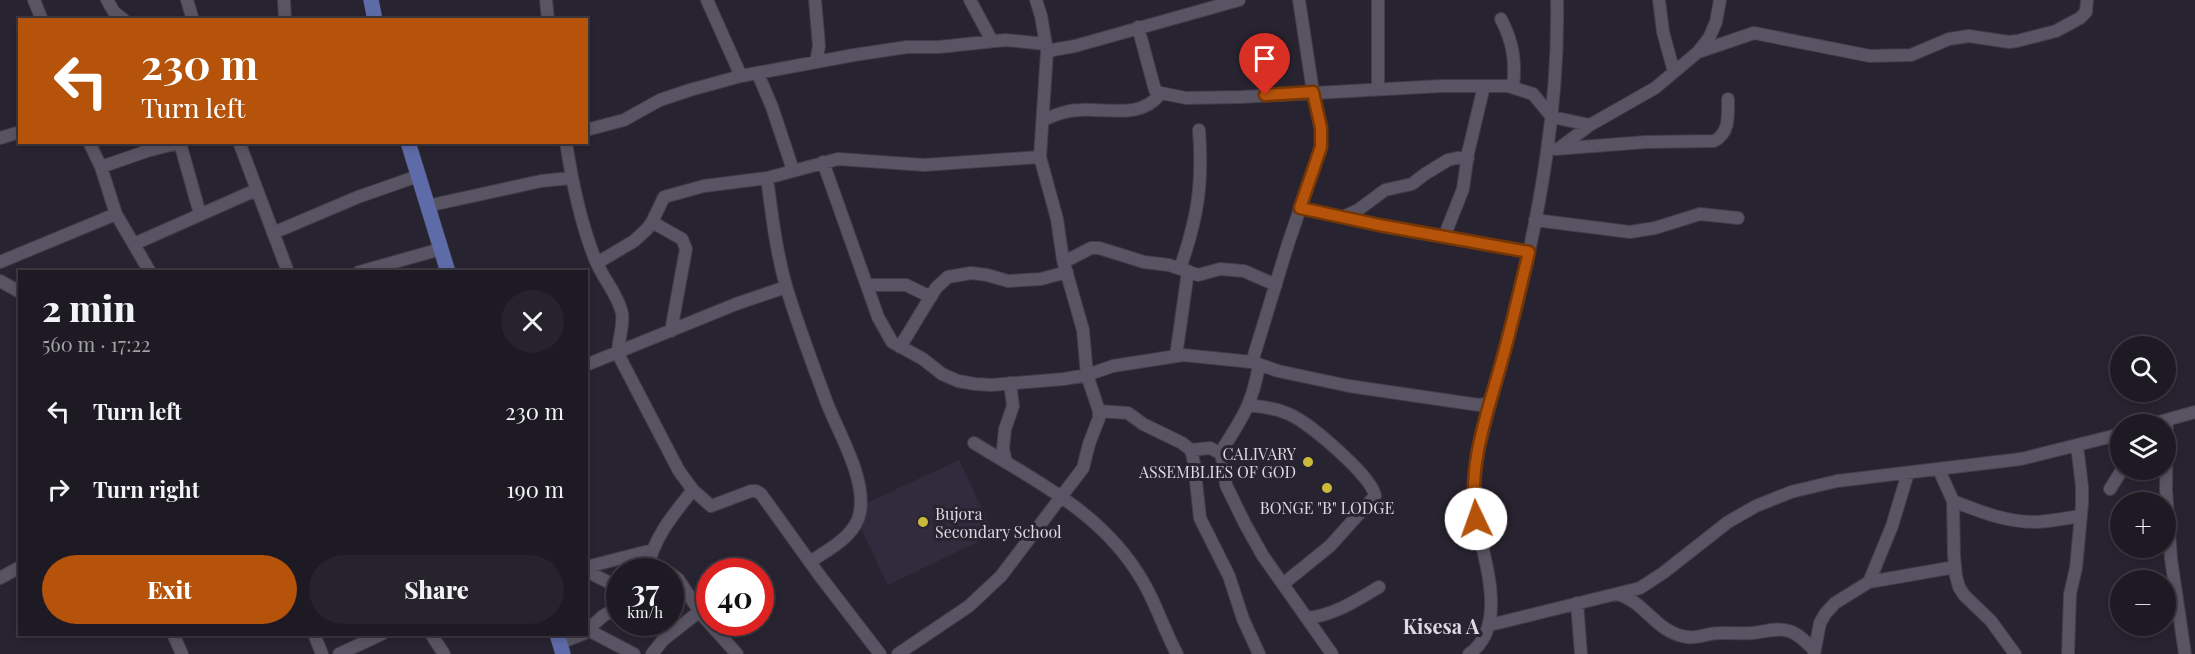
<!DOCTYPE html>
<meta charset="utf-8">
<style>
:root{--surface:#1e1a24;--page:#26232c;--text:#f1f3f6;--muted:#a1a1a6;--line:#3c3841;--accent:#b45309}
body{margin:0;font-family:"Playfair Display",serif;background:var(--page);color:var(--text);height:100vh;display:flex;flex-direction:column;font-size:22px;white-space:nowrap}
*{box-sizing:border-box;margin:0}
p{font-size:20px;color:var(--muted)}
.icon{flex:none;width:33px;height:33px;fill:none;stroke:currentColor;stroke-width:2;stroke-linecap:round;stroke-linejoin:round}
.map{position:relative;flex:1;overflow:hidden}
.drawer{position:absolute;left:18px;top:270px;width:570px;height:366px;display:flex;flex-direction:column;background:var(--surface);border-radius:0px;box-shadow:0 3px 9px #0003,0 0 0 2px var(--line)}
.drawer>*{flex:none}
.banner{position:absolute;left:18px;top:18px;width:570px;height:126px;border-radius:0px;box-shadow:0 3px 9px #0003,0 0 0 2px var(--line);background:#b45309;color:#fff;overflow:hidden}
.fabs{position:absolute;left:2110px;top:336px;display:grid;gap:12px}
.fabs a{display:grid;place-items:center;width:66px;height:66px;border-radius:50%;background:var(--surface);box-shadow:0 3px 9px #0003,0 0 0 2px var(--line);font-size:30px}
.speed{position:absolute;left:606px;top:558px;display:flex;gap:12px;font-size:30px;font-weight:700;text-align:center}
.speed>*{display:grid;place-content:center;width:78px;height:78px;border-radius:50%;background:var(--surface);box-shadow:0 3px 9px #0003,0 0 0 2px var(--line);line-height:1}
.speed small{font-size:15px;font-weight:400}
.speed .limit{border:9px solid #d22;background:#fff;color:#111}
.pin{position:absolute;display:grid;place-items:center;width:51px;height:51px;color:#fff;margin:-62px -26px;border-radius:50% 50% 50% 0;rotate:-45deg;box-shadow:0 0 6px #0007}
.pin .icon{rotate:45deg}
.me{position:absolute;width:66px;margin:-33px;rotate:357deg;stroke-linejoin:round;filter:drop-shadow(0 0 4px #0008)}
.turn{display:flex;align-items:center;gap:21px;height:126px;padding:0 24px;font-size:27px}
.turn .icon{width:78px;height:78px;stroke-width:2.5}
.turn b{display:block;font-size:42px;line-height:51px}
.round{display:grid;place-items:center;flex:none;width:63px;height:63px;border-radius:32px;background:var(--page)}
.overview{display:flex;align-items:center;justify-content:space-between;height:102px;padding:0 24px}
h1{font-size:36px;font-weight:800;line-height:45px}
.action{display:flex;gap:12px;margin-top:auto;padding:12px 24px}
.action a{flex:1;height:69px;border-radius:36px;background:var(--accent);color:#fff;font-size:24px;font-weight:800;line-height:69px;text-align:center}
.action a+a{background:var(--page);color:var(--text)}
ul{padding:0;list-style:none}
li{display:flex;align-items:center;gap:18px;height:78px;padding:0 24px}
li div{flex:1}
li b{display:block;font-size:22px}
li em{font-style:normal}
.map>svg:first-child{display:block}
.built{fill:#322b3d}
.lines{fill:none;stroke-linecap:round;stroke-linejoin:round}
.minor-casing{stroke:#423d48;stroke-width:14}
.major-casing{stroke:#423d48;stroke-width:16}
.minor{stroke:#595463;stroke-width:12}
.major{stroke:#5d6ba8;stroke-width:15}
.route-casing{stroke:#753606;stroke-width:15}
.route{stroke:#b45309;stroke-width:10}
.poi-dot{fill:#cbba39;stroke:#282330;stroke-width:2}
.labels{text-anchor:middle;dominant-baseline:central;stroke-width:6;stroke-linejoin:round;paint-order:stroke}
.poi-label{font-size:16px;fill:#ddd9e2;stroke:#282330;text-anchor:end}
.quarter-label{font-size:20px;font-weight:bold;fill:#ddd9e2;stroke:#282330}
</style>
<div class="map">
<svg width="2195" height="654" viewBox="0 0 2195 654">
<rect width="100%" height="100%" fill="#282330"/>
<!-- built -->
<path class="built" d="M959 460 994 534 888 585 852 510Z"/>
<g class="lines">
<defs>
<path id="minor" d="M34 0 42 20
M107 0 114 12 124 20
M187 0 193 20
M284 0 285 20
M546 0 548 20
M707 0 741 76
M815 0 819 46 816 62
M970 0 992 41
M1659 0 1663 32 1674 72
M1501 19C1513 42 1516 61 1513 87
M1138 27 1155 90 1161 93 1186 98 1242 97 1441 86H1508L1533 94 1552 117 1590 125
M1047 51 1075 46 1239 0
M1698 52 1754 33 1870 56 1911 55 1949 39 1969 36 2009 42 2017 41 2056 31 2080 18 2086 12 2087 0
M758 74 772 107 793 170
M1378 89V0
M1043 120C1055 115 1067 110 1080 110 1108 108 1141 120 1161 93
M586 130 624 120 660 100 690 90 741 76 854 55 907 47H939L1005 40 1046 44
M0 138 20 132
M89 142 101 167 116 214 150 272
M239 142 288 272
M566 142C572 182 580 221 595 259 602 278 617 292 622 313 624 326 618 340 618 354L679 471 693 490 711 506 751 491H756L761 494 820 576 880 654
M180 143 200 214
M1555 149 1646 142 1714 141C1730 133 1728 115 1728 99
M1558 149 1590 125 1655 88 1698 52 1709 38 1716 22 1720 0
M823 162 878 317 892 342 923 359 942 374 958 381 975 384 992 385 1064 379 1087 375 1113 366 1183 355 1252 362 1278 371 1349 386 1479 405 1490 403
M101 167 147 151 182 142
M767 178C772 215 776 251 786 286 798 326 813 365 827 403 839 434 866 478 860 512 856 536 829 549 810 562
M427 206 541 181 571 178
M1301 208 1379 225 1529 252
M1343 217 1358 210 1385 190 1412 184 1425 174 1448 160 1457 158H1468
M1535 220 1630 232 1655 228 1700 214 1738 218
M652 222 682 239 686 249 671 331
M273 233 358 197 418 176
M1444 237 1463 189 1468 153 1484 86
M134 244 256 190
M0 262 116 214
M1064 262 1091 248H1099L1144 262 1169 265 1198 275 1220 269 1244 271 1276 285
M597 263 634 241 647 229 652 222 664 197 704 186 767 178 838 159 924 165 1040 157
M1180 268C1198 218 1203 182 1199 130
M359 272 441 249
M0 281 20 292
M867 285H906L931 297
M900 347 936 288 948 277 971 273 987 275 1008 281 1041 279 1067 272
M1176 356 1188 271
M1252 362 1288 244 1321 147V128L1313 92 1299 0
M586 365 736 304 786 287
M1248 405C1264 407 1280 409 1293 416 1312 426 1373 477 1375 496L1330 546 1283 584
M1099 411 1128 413 1143 424 1182 443 1191 450 1194 463 1200 518 1229 576 1243 619 1259 654
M2167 420 2166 489 2171 559 2185 654
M2152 424 2195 412
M974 443C1037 482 1103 513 1142 580 1156 603 1164 630 1177 654
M1191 450 1210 448 1220 453 1223 461 1226 485 1245 524 1263 556 1332 654
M1220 453C1241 420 1253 404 1259 364
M1006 462 1003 449 1005 429 1013 406 1010 383
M1939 470 1953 501 1954 556 1956 576 1959 587 1964 595 1991 621 2015 654
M2110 489 2122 470
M1953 501C1979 511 2005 522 2034 522 2049 522 2065 518 2081 516
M586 567 653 550
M586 571 612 584H620
M647 572C651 541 674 513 693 490
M670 573 678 579 702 615 737 654
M0 578 20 567
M1869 582 1955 567
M1617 594C1645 601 1656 633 1687 637 1695 638 1702 636 1710 634 1724 632 1738 634 1752 633 1764 632 1777 627 1789 631 1799 634 1807 643 1814 650
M1577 603 1581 654
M1307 618C1334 615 1356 601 1379 587
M1490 625 1640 588 1663 573 1728 522 1756 506 1791 492 1837 481 2021 459 2121 434
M588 630 634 654
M586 631 603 616 620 606
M173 634 182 654
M314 634 322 654
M431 634 444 654
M560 643 583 634
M339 654 382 634
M652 654 663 640 700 611
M898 654 969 606 1001 576 1083 468 1089 444 1099 418V411L1087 375 1083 330 1063 260 1057 219 1040 157 1047 51 1041 16 1036 0
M1469 654C1512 624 1480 550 1474 508 1473 498 1475 487 1475 477 1477 449 1485 424 1492 397 1501 366 1509 336 1517 305 1541 205 1559 103 1557 0
M1814 654 1820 623 1825 614 1835 603 1869 582 1892 526 1908 473
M2068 654 2070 594 2076 568 2082 504V487L2077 445"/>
<path id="major" d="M371 0 375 20
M408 142 448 272
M557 634 563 654"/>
</defs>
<!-- minor casing -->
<use href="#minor" class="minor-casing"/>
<!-- major casing -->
<use href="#major" class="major-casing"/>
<!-- minor -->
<use href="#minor" class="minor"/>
<!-- major -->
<use href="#major" class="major"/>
</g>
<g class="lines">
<defs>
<path id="route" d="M1265 95 1313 92 1321 128V147L1300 208 1379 225 1529 252C1520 288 1512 325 1502 360 1488 412 1467 465 1476 519"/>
</defs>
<!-- route casing -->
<use href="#route" class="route-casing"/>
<!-- route -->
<use href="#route" class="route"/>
</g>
<!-- markers -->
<g class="poi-dot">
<circle cx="1308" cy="462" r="6"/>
<circle cx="1327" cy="488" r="6"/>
<circle cx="923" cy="522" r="6"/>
</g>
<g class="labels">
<!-- poi labels -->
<g class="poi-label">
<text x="1296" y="453">CALIVARY<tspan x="1296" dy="18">ASSEMBLIES OF GOD</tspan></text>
<text x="1327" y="507" text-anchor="middle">BONGE "B" LODGE</text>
<text x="935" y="513" text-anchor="start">Bujora<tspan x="935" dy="18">Secondary School</tspan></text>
</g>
<!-- quarter labels -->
<g class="quarter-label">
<text x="1441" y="625">Kisesa A</text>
</g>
</g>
</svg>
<div class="fabs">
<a><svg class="icon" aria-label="search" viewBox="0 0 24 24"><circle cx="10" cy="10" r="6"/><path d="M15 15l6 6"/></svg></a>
<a><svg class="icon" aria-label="layers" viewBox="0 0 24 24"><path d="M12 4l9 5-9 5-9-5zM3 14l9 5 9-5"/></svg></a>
<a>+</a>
<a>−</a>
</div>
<div class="speed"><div>37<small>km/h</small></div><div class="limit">40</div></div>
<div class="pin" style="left:1265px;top:95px;background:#d93025"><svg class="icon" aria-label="arrive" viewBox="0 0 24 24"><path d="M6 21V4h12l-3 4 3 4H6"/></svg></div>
<svg class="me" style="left:1476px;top:519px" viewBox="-20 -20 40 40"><circle r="19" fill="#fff"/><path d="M0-13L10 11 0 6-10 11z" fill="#b45309"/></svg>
<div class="banner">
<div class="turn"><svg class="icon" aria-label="left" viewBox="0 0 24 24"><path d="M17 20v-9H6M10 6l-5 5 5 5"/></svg><div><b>230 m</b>Turn left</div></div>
</div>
<section class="drawer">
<div class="overview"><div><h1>2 min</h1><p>560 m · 17:22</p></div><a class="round"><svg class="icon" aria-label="close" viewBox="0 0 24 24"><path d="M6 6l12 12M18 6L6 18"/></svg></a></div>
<ul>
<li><svg class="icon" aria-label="left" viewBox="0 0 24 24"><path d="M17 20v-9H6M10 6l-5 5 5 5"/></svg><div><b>Turn left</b></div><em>230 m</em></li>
<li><svg class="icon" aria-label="right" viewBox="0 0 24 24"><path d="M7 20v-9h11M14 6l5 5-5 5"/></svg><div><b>Turn right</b></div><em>190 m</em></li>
</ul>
<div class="action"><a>Exit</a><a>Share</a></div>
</section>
</div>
